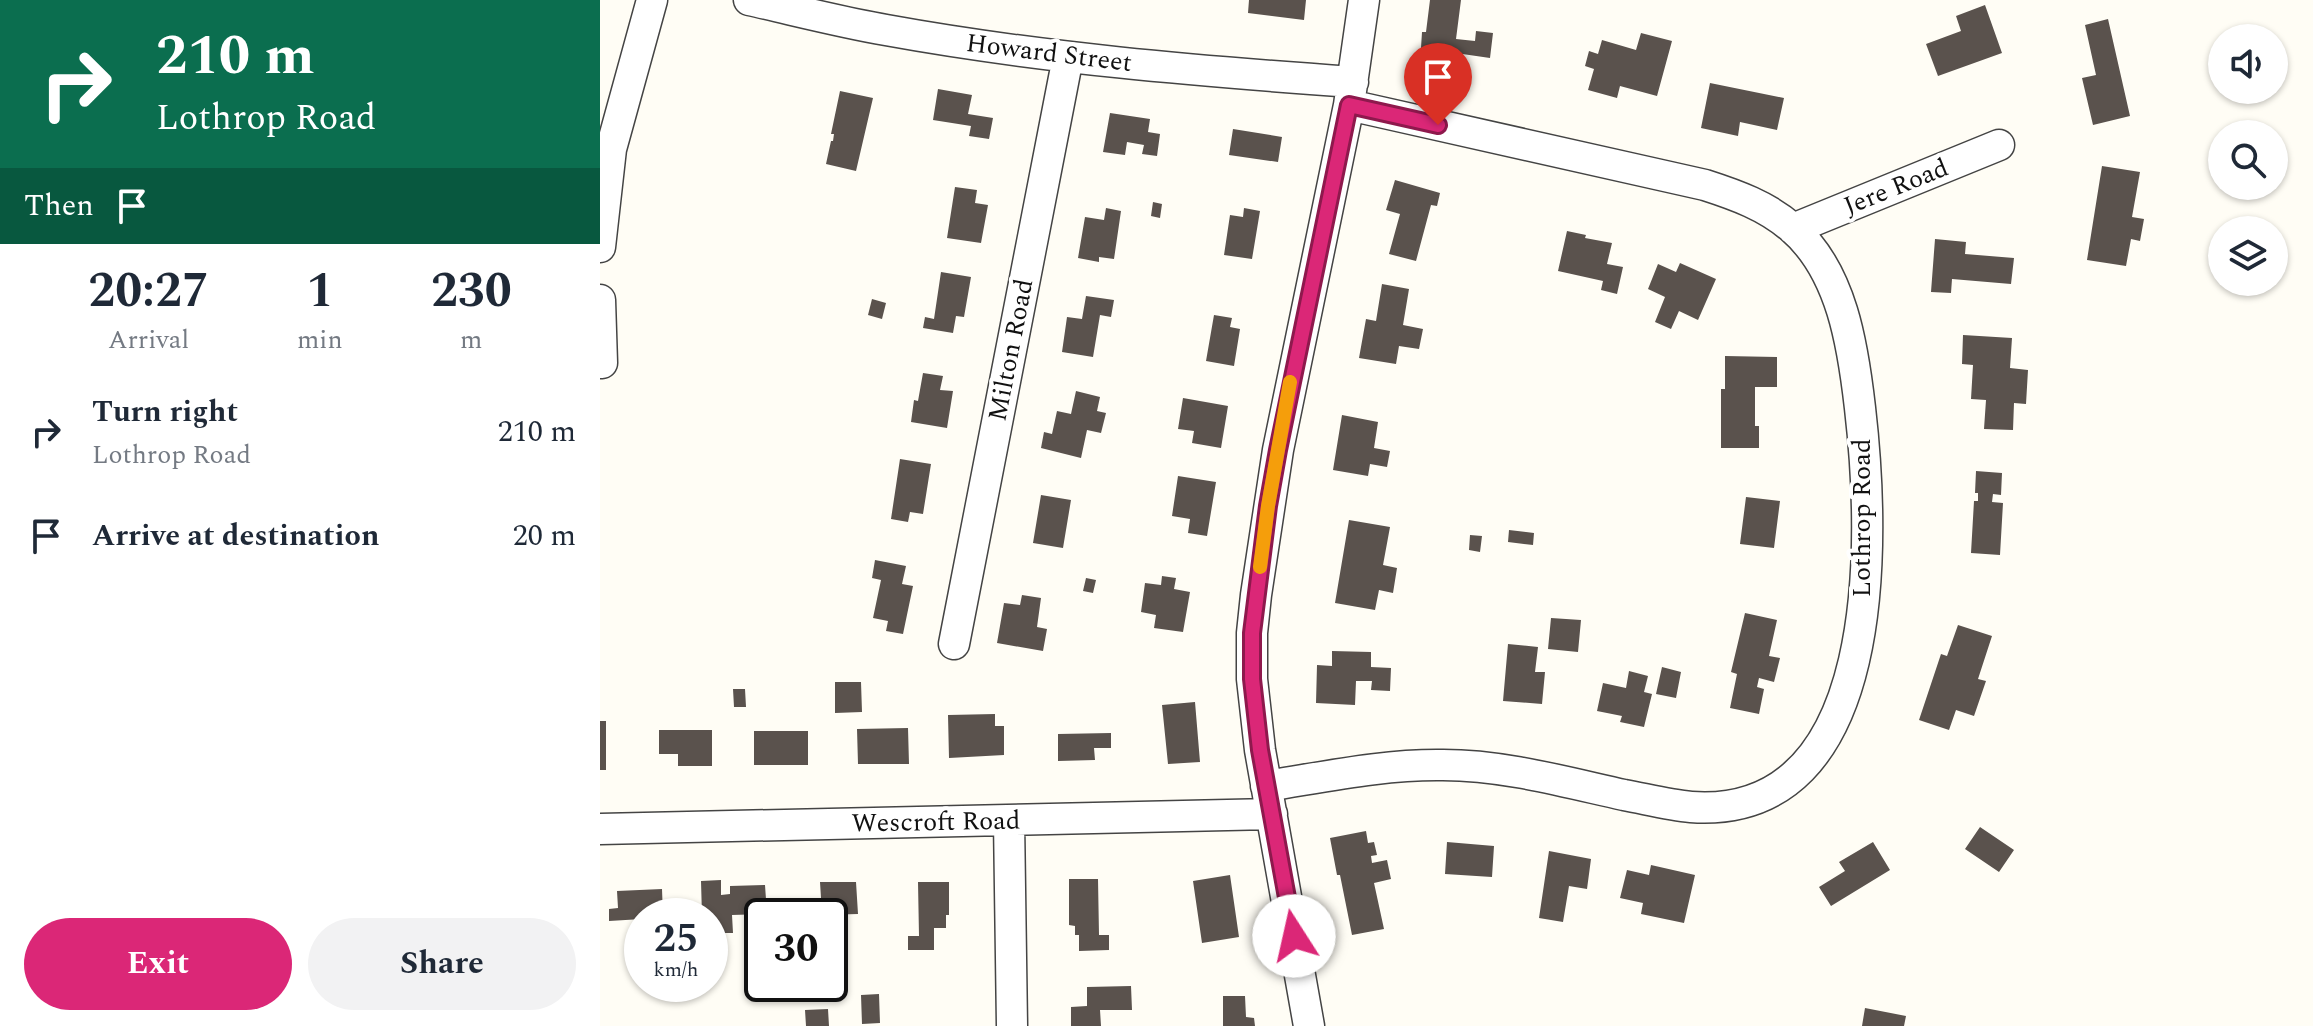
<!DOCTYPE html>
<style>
:root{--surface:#fff;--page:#f2f2f3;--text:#1f2937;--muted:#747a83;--accent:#db2777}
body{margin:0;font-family:Spectral,serif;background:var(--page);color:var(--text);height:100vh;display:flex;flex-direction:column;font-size:30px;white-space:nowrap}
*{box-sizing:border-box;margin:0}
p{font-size:26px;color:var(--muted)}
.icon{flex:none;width:44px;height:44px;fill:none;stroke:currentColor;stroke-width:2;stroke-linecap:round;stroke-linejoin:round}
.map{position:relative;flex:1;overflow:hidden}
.sheet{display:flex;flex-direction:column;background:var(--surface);width:600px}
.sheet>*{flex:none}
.top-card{background:#0b6e4f;color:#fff;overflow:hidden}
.tools{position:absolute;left:1608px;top:24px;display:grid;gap:16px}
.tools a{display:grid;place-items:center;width:80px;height:80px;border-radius:50%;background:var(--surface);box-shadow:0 2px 6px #0004;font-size:40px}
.speed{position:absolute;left:24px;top:898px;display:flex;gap:16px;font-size:40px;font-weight:700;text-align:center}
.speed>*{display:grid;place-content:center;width:104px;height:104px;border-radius:50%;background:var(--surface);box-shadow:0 2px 6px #0004;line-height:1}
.speed small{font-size:20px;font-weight:400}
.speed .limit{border:4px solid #111;border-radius:12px;background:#fff;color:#111}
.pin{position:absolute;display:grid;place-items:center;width:68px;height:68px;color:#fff;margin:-82px -34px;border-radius:50% 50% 50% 0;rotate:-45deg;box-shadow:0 0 8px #0007}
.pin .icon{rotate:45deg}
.me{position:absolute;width:88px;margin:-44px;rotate:350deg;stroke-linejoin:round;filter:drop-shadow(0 0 6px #0008)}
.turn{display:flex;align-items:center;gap:28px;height:168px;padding:0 24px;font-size:36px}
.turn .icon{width:104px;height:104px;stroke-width:2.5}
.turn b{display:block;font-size:56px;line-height:68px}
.then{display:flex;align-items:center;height:76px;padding:0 24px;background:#0003;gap:16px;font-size:30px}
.eta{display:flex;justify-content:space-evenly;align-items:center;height:136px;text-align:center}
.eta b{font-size:48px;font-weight:700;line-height:56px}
.primary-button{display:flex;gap:16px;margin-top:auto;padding:16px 24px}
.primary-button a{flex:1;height:92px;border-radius:48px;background:var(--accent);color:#fff;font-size:32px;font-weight:700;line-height:92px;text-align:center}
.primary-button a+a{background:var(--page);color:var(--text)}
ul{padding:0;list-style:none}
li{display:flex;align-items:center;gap:24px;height:104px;padding:0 24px}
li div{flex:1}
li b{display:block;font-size:30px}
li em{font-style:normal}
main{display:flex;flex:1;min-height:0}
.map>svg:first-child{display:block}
.building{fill:#5a524d}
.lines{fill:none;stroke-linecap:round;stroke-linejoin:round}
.minor-casing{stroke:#444;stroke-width:33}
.minor{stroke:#fff;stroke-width:30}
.route-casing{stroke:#8e194d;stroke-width:20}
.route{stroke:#db2777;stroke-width:14}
.slow{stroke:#f59e0b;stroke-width:14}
.labels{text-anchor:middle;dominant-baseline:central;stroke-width:8;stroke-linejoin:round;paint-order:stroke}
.street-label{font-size:26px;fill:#111;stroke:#fff}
</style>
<main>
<section class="sheet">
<div class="top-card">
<div class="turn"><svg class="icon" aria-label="right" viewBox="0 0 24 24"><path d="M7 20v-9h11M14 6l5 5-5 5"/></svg><div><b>210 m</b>Lothrop Road</div></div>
<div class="then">Then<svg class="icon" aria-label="arrive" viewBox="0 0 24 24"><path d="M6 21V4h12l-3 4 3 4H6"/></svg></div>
</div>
<div class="eta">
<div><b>20:27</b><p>Arrival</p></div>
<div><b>1</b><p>min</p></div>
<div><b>230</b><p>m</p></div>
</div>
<ul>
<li><svg class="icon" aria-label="right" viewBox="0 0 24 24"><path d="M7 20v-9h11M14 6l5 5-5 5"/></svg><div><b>Turn right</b><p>Lothrop Road</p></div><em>210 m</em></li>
<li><svg class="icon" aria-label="arrive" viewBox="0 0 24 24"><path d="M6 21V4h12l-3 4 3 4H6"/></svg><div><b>Arrive at destination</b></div><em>20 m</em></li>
</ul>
<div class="primary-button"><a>Exit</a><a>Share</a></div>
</section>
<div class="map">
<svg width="1713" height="1026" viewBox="0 0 1713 1026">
<rect width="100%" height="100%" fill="#fffdf5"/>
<!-- building -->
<path class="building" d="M649 0H706L704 20 648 13Z
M830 0H861L856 39 875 41 876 31 893 33 890 58 821 48 822 32H826Z
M1385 5 1402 53 1338 76 1326 44 1361 31 1356 16Z
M1508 19 1530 116 1493 125 1482 78 1496 75 1485 25Z
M1041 33 1072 41 1057 96 1020 86 1017 98 988 90 994 69 985 66 989 51 998 54 1002 40 1036 50Z
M1110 83 1184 98 1177 130 1140 122 1138 136 1101 128Z
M338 89 372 95 368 114 393 118 389 139 369 136 371 126 333 120Z
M240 91 273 98 256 171 226 164 231 141H233L234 134H231Z
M510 113 550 119 548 132 560 134 557 156 542 154 544 145 527 142 525 155 503 152Z
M633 129 682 137 678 162 629 155Z
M1502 166 1540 172 1532 217 1544 219 1540 241 1531 239 1526 266 1487 260Z
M795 180 840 193 837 206 831 205 816 261 789 254 800 214 786 210Z
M355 187 377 190 375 203 388 205 381 243 347 238Z
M553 202 562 204 560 218 551 216Z
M506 208 521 211 514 259 499 257V262L478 258 485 217 504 220Z
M644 208 660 211 652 259 624 255 630 215 643 217Z
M967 231 986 235 985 238 1012 243 1007 264 1023 267 1017 294 1001 290 1003 281 958 271Z
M1335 239 1366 242 1365 254 1414 258 1411 284 1352 279 1351 293 1331 292Z
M1080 263 1116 279 1098 320 1079 311 1071 329 1055 322 1065 297 1048 289 1058 264 1076 272Z
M341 272 371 277 364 317 356 316 353 333 323 328 325 317 334 319Z
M782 284 809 289 803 325 823 329 819 349 799 346 796 364 759 358 766 319 776 321Z
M486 296 514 300 511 317 500 315 493 357 462 352 467 317 482 319Z
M272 299 286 303 282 319 268 315Z
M614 315 632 318 630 327 640 329 634 366 606 361Z
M1363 335 1412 338 1410 368 1428 370 1426 404 1414 403 1413 430 1384 429 1386 400 1371 399 1373 365 1362 364Z
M1125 356 1177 357V387H1155V426H1159V448H1121V389H1125Z
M323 373 343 376 340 390 353 391 347 428 311 422 314 400 318 401Z
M476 391 500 397 497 411 506 413 501 433 487 430 481 458 441 448 444 432 452 434 457 411 471 414Z
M583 398 628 406 621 448 592 443 594 431 578 429Z
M742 415 778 422 774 448 790 451 787 467 770 464 768 476 733 470Z
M300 459 331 464 323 514 310 512 308 522 291 519Z
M1376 471 1402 473 1401 495 1393 494 1392 502 1403 503 1400 555 1371 553 1374 501H1378V493H1375Z
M578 476 616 482 607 536 588 533 590 519 572 516Z
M441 495 471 500 463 548 433 543Z
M1146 497 1180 501 1174 548 1140 544Z
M749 520 790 527 783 565 797 568 793 593 779 590 775 610 735 603Z
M909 530 934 533 933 545 908 542Z
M870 535 882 536 880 552 869 550Z
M275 560 306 566 302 584 313 586 303 634 286 631 288 621 273 618 281 580 272 578Z
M562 576 576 578 574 589 590 592 583 632 554 628 556 615 541 612 545 583 561 585Z
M486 578 496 580 493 593 483 591Z
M422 595 441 598 437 627 447 629 443 651 397 643 404 603 420 605Z
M1145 613 1177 620 1169 656 1180 658 1174 682 1159 678 1157 687 1164 689 1159 714 1130 708 1137 674 1131 672Z
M951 618 981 620 978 652 948 649Z
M1358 625 1392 636 1378 679 1386 681 1374 716 1356 710 1349 730 1319 720 1341 654 1347 656Z
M908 644 938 647 935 672H945L942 704 903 701Z
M732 651 771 652V667L791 668 790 691 771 690 772 681H756L755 705 716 703 717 665 732 666Z
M1062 667 1081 672 1076 698 1056 694Z
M1029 671 1048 676 1044 692 1052 694 1044 727 1020 722 1022 716 997 711 1003 683 1026 688Z
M235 682H261L262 712 235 713Z
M133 689H145L146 707H134Z
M595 702 600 762 568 764 562 705Z
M395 714V726H404V755L349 758 348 715Z
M0 721H6V770H0Z
M308 728 309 764H258L257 729Z
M59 730H112V766H78V754H59Z
M154 731H208V765H154Z
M511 733V748H494L495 760 458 761V734Z
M1380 827 1414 850 1399 872 1365 849Z
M766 831 768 843 774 842 777 855 771 856 772 863 787 860 791 879 774 883 784 929 752 935 740 875H737L730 838Z
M847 842 894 846 892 877 845 874Z
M1273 842 1290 870 1231 906 1219 887 1245 871 1239 862Z
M949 851 991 859 987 889 969 886 963 922 939 918Z
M1051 865 1095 875 1084 923 1041 914 1043 903 1020 898 1027 870 1049 875Z
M630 875 639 937 602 943 593 881Z
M469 879H498L499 935H509V950L479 951V935H475V926L469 925Z
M121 880V895L130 894V886L165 885 167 914 132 915 133 933H112V918L102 916 101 881Z
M220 882H256L258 914 221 915V910H213L212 899 221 898Z
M318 882H349V915H346V928H334V950H308V936H319Z
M62 889 63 916H42V919L9 921V909L18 908 17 891Z
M531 986 532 1010H500L501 1026H471V1007L487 1006V987Z
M279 994 280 1023 262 1024 261 995Z
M623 996H645L646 1017 654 1018 655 1026H623Z
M1265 1008 1306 1016 1304 1026H1262Z
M228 1009 229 1026H206L205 1010Z"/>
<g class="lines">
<defs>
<path id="minor" d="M149 0C194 10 240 22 286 30 440 58 597 71 753 82
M1193 229 1399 145
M0 247 11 149 52 0
M0 300 2 363
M354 644 468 57
M666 786C724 777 784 764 843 765 904 765 965 782 1024 795 1046 799 1069 805 1091 807 1285 821 1275 537 1260 408 1253 346 1242 271 1192 228 1167 206 1136 195 1105 185L749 105
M409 820 412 1026
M0 829 672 814
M709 1026 660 750 652 679V633L656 595 678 450 749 105 764 0"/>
</defs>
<!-- minor casing -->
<use href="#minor" class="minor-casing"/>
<!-- minor -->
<use href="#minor" class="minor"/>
</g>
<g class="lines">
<defs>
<path id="route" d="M694 936 660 750 652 679V633L668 506 678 450 749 105 838 125"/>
</defs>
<!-- route casing -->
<use href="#route" class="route-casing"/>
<!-- route -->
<use href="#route" class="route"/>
<!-- slow -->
<path class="slow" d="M660 567 668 506 690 382"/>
</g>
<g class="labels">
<!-- street labels -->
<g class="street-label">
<text transform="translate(449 53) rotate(7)">Howard Street</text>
<text transform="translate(1296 187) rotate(-22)">Jere Road</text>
<text transform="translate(411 350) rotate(-79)">Milton Road</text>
<text transform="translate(1262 518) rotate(-90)">Lothrop Road</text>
<text transform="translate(336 822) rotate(-1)">Wescroft Road</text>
</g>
</g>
</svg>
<div class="tools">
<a><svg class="icon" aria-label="sound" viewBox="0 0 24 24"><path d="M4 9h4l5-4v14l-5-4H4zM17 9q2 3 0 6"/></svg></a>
<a><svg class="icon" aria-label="search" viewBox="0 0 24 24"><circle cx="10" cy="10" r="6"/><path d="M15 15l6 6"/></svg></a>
<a><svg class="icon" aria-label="layers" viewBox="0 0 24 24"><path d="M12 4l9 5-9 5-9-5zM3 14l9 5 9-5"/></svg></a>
</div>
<div class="speed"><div>25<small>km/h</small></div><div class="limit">30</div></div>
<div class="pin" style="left:838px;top:125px;background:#d93025"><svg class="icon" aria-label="arrive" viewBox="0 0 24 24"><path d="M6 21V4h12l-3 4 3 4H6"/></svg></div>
<svg class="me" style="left:694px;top:936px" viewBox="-20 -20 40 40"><circle r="19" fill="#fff"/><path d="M0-13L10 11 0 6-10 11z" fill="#db2777"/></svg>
</div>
</main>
